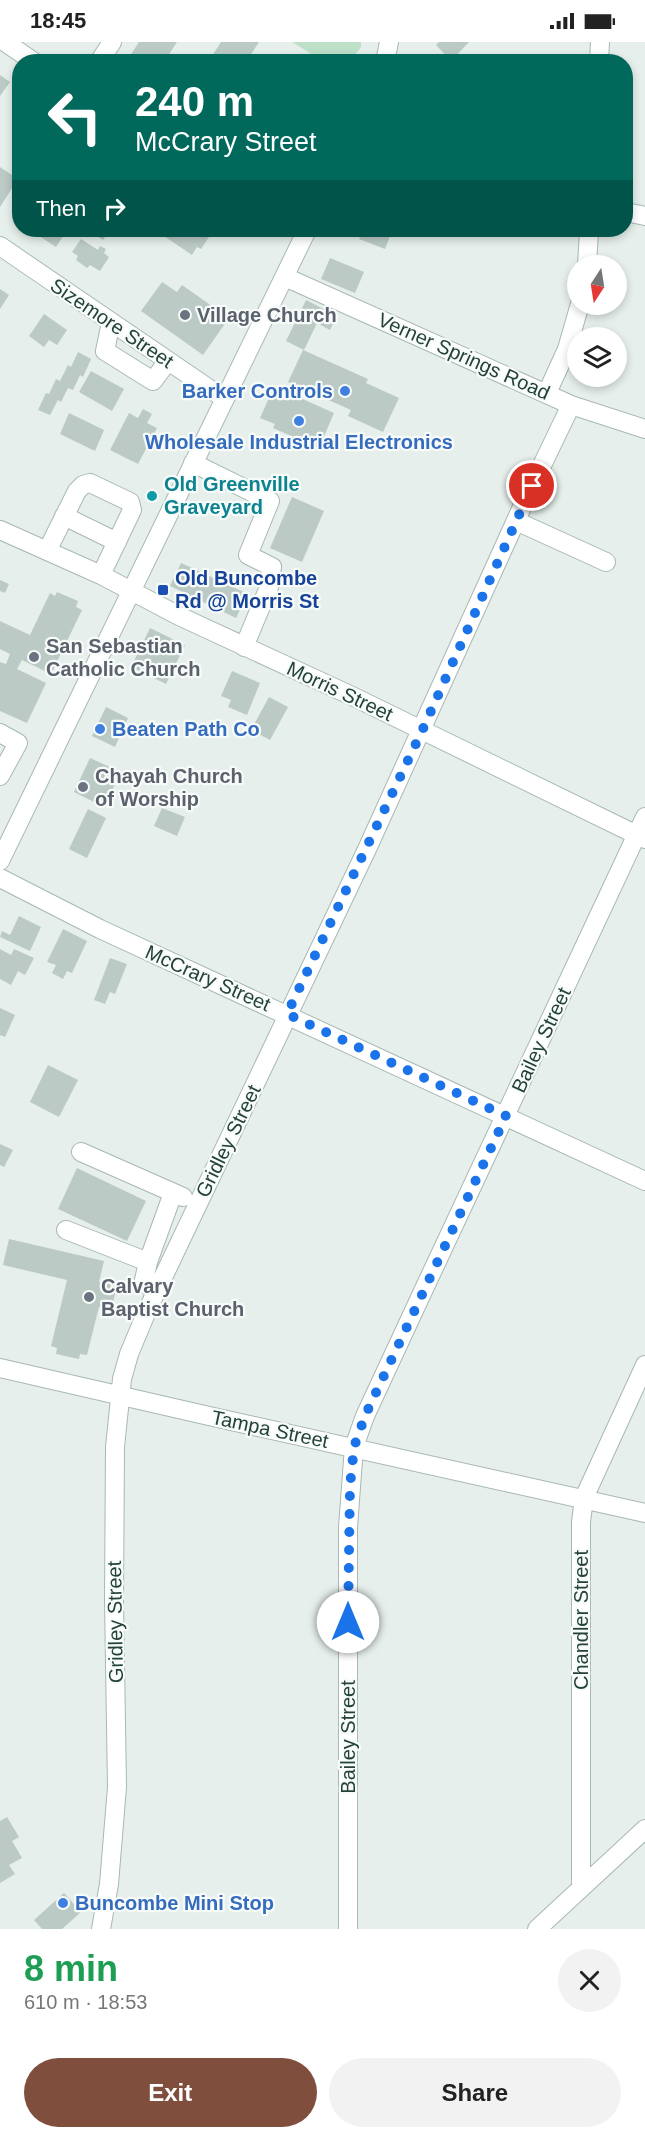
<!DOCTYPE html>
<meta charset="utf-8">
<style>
:root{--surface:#fff;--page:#f2f2f2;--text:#222;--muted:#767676;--accent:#804e3d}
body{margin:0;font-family:Helvetica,sans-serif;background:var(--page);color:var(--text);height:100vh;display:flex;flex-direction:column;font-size:22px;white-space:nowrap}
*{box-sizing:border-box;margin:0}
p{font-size:20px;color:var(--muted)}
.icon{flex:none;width:33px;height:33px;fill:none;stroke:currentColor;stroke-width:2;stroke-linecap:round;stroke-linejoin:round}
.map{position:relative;height:1887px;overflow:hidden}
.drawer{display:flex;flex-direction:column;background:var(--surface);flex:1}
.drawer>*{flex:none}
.banner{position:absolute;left:12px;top:12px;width:621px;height:183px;border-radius:24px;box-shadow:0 3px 9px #0003;background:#00695c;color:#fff;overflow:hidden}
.needle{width:39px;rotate:192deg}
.tools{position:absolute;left:567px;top:213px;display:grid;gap:12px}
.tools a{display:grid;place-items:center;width:60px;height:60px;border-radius:50%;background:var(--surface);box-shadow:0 3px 9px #0003;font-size:30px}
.pin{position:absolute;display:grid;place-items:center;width:51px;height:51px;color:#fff;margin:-26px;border:3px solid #fff;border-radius:50%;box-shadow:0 2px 6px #0007}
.me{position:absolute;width:66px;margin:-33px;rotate:0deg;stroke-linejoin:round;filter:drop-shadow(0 0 4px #0008)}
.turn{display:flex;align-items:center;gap:21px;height:126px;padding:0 24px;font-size:27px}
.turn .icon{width:78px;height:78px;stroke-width:2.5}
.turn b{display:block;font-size:42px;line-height:51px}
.then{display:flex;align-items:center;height:57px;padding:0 24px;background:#0003;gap:12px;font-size:22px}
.round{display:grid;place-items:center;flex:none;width:63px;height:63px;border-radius:32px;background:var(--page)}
.head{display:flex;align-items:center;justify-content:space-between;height:102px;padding:0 24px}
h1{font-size:36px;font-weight:800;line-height:45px;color:#1e9e55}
.primary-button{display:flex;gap:12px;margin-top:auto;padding:12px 24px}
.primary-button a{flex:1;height:69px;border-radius:36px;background:var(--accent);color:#fff;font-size:24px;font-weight:800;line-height:69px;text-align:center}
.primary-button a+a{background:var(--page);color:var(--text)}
.status{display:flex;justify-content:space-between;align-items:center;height:42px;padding:0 30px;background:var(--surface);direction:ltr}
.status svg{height:16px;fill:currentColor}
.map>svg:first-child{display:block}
.green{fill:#bfe0c8}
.building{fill:#bbcac4}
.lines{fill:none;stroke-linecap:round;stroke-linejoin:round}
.minor-casing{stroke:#a8b8b2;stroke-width:20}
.minor{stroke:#fff;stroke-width:18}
.route{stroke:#1a73e8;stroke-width:10;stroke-dasharray:0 18}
.worship-dot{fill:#6b7280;stroke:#f7fbf9;stroke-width:2}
.shop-dot{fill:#3f7fe0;stroke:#f7fbf9;stroke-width:2}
.culture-dot{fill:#0f9aa8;stroke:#f7fbf9;stroke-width:2}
.transit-dot{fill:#1a4fb4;stroke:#f7fbf9;stroke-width:2}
.labels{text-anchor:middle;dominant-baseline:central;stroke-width:4.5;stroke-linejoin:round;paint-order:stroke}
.worship-label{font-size:20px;font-weight:bold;fill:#5b616d;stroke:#f7fbf9;text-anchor:start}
.street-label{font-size:20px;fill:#24423a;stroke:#f7fbf9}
.shop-label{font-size:20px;font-weight:bold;fill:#366cbe;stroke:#f7fbf9;text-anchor:start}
.culture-label{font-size:20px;font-weight:bold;fill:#0d838f;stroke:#f7fbf9;text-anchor:start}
.transit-label{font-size:20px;font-weight:bold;fill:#164399;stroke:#f7fbf9;text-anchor:start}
</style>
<div class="status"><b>18:45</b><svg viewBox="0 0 49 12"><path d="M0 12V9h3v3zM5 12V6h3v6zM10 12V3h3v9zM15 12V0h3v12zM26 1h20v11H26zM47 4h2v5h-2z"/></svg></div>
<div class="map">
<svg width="645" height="1887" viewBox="0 0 645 1887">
<rect width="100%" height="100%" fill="#e6efeb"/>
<!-- green -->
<path class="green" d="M292 0H361V5L350 19H323Z"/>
<!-- building -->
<path class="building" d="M139 0H177L164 20H126Z
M221 0H259L246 20H208Z
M439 0H469L451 19 436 3Z
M0 33 10 40 0 54Z
M0 125 18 137 0 165Z
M30 188H67L56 205Z
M87 188H110L103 198Z
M164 188H207L206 189 211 192 201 207 197 205 192 213 161 192Z
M363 188 392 189 385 207 359 197Z
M81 197 98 208 100 204 106 207 104 211 109 215 100 229 90 223 87 226 76 218 78 214 72 210Z
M330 216 364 230 355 251 321 237Z
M162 240 177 250 182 243 229 276 203 313 141 269Z
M0 247 9 253 0 267Z
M306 258 337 274 330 288 317 281 304 308 286 299Z
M44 272 67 288 57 303 49 298 44 305 29 294Z
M303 308 368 337 366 341 399 356 383 390 348 374 351 368 288 340Z
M78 310 91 317 83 335 80 333 73 348 68 346 61 360 58 358 50 373 38 368 46 351 49 352 56 337 60 339 68 323 71 325Z
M91 329 124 347 112 369 79 350Z
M272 349 287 356 289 351 334 371 319 406 273 386 275 382 260 376Z
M143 367 152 372 147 381 157 386 138 422 110 408 129 371 138 376Z
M69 371 104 388 95 409 60 392Z
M292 455 324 469 302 520 270 506Z
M181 521 248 552 236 576 170 544Z
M0 538 9 542 5 551 0 549Z
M57 550 78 559 76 565 82 568 51 632 22 618 17 627 46 641 27 681 0 669V620L6 622 10 612 0 607V579L30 593 50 551 55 554Z
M150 586 185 603 166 642 131 625Z
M232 629 260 641 247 673 228 665 231 658 221 654Z
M269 655 288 665 270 698 251 688Z
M106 665 128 676 115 705 92 694Z
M90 716 121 730 104 765 74 750Z
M162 766 185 775 177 794 154 784Z
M88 767 106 776 87 816 69 807Z
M19 874 41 885 30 909 0 895 2 889 10 893Z
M63 887 87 899 72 931 67 929 63 937 52 931 56 923 47 920Z
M0 907 11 913 14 907 34 916 25 933 18 929 11 943 0 937Z
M110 916 127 922 115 952 110 950 105 962 94 958Z
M0 966 15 973 5 995 0 993Z
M48 1023 78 1038 59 1075 30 1060Z
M0 1102 13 1108 4 1125 0 1123Z
M77 1126 146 1159 127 1199 58 1167Z
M9 1197 104 1219 99 1240 117 1244 111 1268 99 1265 87 1313 80 1312 79 1317 56 1312 57 1306 51 1304 67 1238 3 1223Z
M7 1775 19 1795 12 1799 22 1816 9 1823 15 1832 0 1841V1779Z
M64 1851 81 1870 62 1887H42L34 1878Z"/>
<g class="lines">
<defs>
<path id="minor" d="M5 0 34 20
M99 20 112 0
M385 20 389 0
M599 20 600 0
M626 170 645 174
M0 204 208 346 225 356
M587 224 589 188
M285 235 571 363 645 387
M111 280 105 309 153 339 168 319
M547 351 567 307 580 262
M193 421 270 459 248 513 272 525 269 545 244 605
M64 474 117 500
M516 479 606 520
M0 488 101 533 179 574 352 654 645 797
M47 509 77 449 83 443 90 441 130 460 132 468 101 533
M0 691 18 701 0 734
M0 819 307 188
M0 836 100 887 645 1139
M81 1110 183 1155
M66 1188 148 1220 173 1151
M148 1220 144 1238 155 1251
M0 1326 209 1374 645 1471
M581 1846V1480L584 1456 645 1323
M101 1887 109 1842 117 1745 114 1559 115 1405 122 1337 129 1312 147 1269 368 805 522 465 571 363
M348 1887V1485L354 1405 365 1374 424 1247 645 775
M537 1887 645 1787"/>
</defs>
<!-- minor casing -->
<use href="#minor" class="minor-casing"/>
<!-- minor -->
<use href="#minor" class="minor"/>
</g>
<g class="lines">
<!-- route -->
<path class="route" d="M348 1580 350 1444 354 1405 365 1374 506 1074 287 972 422 689 532 444"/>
</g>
<!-- markers -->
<g class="worship-dot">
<circle cx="185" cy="273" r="6"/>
<circle cx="34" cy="615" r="6"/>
<circle cx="83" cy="745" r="6"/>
<circle cx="89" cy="1255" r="6"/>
</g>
<g class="shop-dot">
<circle cx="345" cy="349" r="6"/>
<circle cx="299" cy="379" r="6"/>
<circle cx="100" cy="687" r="6"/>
<circle cx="63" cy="1861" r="6"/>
</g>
<circle class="culture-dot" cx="152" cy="454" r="6"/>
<rect class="transit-dot" x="157" y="542" width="12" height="12" rx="3"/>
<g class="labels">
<!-- worship labels -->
<g class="worship-label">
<text x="197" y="273">Village Church</text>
<text x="46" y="604">San Sebastian<tspan x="46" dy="23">Catholic Church</tspan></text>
<text x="95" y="734">Chayah Church<tspan x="95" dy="23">of Worship</tspan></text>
<text x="101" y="1244">Calvary<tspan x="101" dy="23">Baptist Church</tspan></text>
</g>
<!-- street labels -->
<g class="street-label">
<text transform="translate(112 281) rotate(34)">Sizemore Street</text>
<text transform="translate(464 314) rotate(24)">Verner Springs Road</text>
<text transform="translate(340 649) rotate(25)">Morris Street</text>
<text transform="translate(208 936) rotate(24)">McCrary Street</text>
<text transform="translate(541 998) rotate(-65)">Bailey Street</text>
<text transform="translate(228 1099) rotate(-64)">Gridley Street</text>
<text transform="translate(270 1387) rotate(12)">Tampa Street</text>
<text transform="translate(581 1578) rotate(-90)">Chandler Street</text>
<text transform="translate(115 1580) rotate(-91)">Gridley Street</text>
<text transform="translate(348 1695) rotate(-90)">Bailey Street</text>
</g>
<!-- shop labels -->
<g class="shop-label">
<text x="333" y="349" text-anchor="end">Barker Controls</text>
<text x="299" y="400" text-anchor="middle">Wholesale Industrial Electronics</text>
<text x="112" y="687">Beaten Path Co</text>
<text x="75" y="1861">Buncombe Mini Stop</text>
</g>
<!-- culture labels -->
<g class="culture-label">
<text x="164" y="442">Old Greenville<tspan x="164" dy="23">Graveyard</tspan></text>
</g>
<!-- transit labels -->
<g class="transit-label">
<text x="175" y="536">Old Buncombe<tspan x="175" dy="23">Rd @ Morris St</tspan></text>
</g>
</g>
</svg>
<div class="tools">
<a><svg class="needle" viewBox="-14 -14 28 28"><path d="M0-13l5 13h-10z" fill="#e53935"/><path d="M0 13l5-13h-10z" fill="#767676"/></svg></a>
<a><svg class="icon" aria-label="layers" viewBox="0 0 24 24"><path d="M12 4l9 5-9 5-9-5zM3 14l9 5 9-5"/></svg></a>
</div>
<div class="pin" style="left:532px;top:444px;background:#d93025"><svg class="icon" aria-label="arrive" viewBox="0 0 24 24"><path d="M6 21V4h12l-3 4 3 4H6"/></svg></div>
<svg class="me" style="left:348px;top:1580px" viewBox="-20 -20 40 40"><circle r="19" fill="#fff"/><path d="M0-13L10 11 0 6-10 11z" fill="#1a73e8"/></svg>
<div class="banner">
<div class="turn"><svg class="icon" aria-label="left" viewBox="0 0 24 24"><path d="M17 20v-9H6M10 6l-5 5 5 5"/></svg><div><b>240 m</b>McCrary Street</div></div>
<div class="then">Then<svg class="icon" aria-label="right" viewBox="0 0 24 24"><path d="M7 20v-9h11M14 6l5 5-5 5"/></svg></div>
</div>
</div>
<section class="drawer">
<div class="head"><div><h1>8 min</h1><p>610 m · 18:53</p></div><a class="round"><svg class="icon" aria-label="close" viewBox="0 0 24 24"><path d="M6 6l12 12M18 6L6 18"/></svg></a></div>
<div class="primary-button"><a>Exit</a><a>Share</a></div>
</section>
